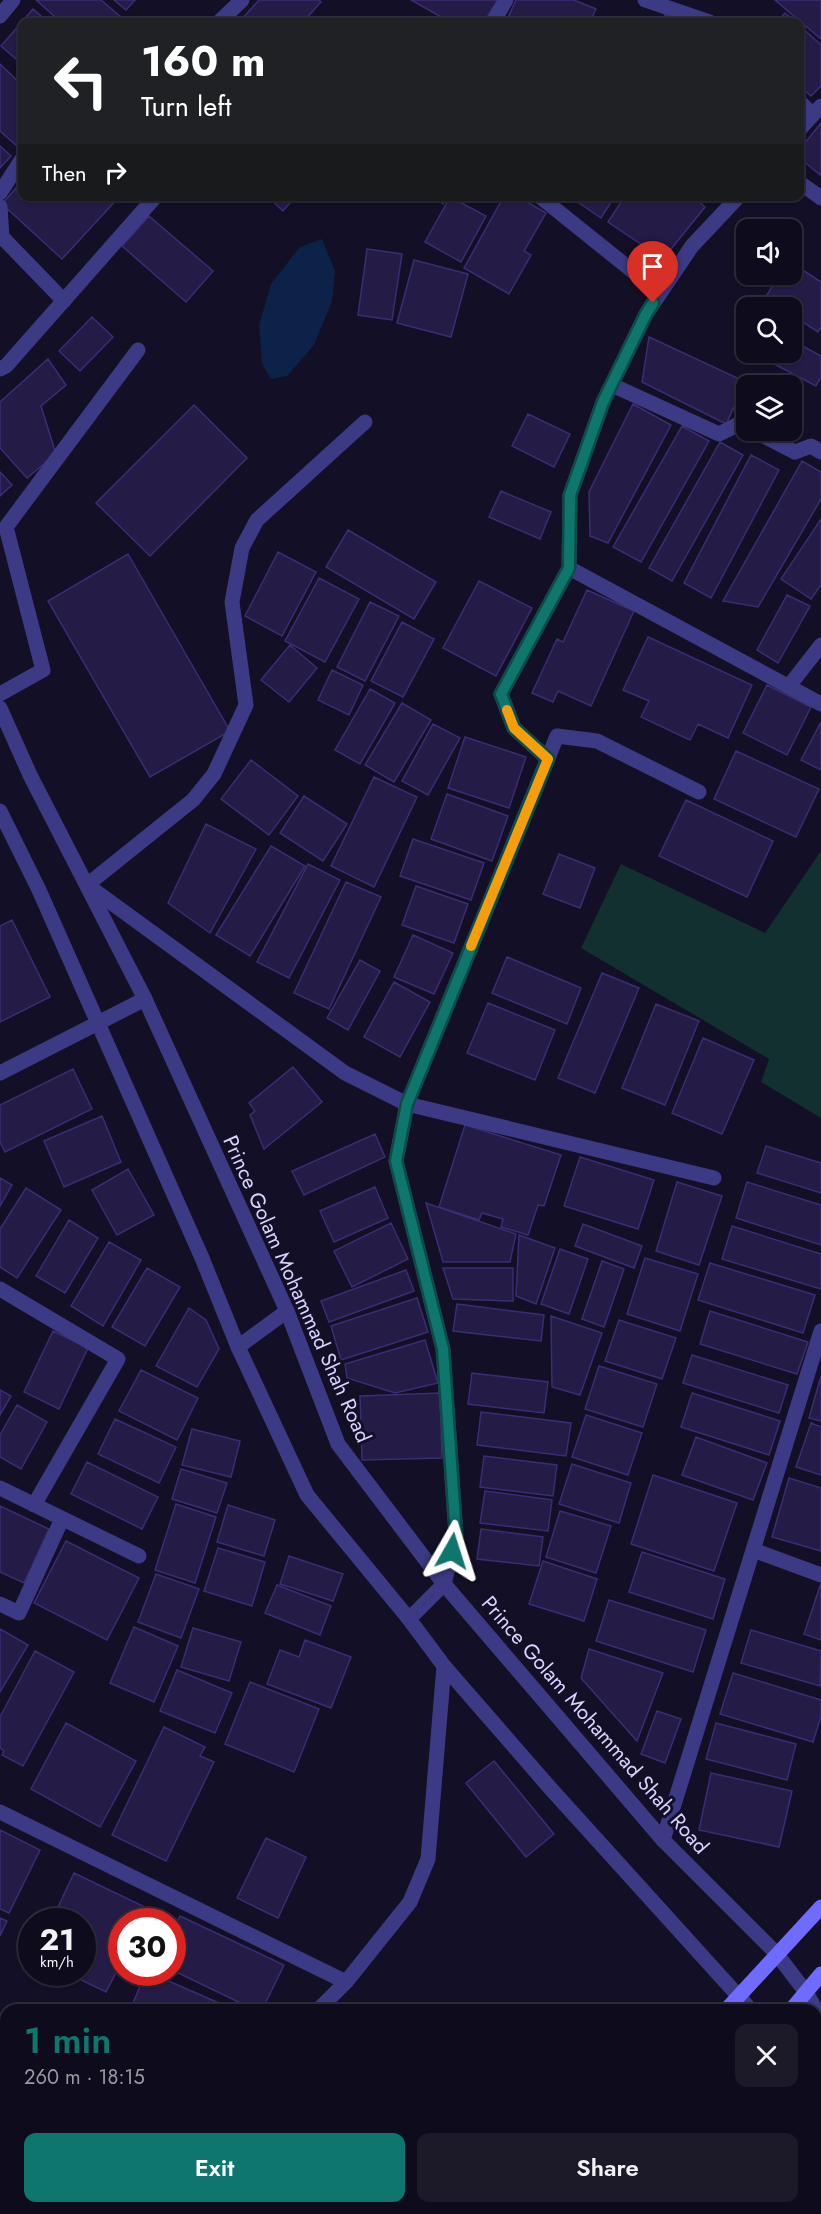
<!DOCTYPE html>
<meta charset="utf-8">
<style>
:root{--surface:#0e0b1c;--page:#1c1929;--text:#f1f3f6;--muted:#9b9ba3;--line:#2e2b3b;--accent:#0f766e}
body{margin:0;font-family:Jost,sans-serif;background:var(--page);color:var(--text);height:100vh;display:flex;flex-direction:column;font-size:22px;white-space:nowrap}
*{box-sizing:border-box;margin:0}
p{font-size:20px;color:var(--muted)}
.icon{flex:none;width:33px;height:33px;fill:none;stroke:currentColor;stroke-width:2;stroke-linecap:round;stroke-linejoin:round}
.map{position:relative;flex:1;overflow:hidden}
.panel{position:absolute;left:0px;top:2004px;width:822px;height:210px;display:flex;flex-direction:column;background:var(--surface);border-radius:18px 18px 0 0;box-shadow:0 2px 4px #0004,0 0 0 2px var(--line)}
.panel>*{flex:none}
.guide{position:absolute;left:18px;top:18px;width:786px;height:183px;border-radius:12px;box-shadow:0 2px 4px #0004,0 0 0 2px var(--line);background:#202124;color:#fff;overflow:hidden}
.controls{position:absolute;left:736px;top:219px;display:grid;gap:12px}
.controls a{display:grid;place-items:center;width:66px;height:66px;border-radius:12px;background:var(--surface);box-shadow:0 2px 4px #0004,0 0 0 2px var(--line);font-size:30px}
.speed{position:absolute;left:18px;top:1908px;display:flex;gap:12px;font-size:30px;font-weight:700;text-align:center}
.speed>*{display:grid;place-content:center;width:78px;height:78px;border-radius:50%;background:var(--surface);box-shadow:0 2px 4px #0004,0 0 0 2px var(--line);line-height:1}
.speed small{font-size:15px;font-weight:400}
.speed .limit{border:9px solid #d22;background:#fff;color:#111}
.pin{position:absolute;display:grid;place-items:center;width:51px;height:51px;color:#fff;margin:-62px -26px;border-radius:50% 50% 50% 0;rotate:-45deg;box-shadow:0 0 6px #0007}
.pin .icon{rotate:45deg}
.me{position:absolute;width:66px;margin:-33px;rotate:6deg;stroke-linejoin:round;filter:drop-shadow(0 0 4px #0008)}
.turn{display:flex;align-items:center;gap:21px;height:126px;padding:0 24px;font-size:27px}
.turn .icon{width:78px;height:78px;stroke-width:2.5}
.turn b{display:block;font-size:42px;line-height:51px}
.then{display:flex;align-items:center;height:57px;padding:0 24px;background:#0003;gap:12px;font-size:22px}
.round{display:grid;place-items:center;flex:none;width:63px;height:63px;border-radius:12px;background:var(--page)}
.overview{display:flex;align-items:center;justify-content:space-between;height:102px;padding:0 24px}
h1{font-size:36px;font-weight:600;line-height:45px;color:var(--accent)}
.cta{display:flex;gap:12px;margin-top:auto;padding:12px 24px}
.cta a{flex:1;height:69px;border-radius:12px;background:var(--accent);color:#fff;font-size:24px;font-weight:600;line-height:69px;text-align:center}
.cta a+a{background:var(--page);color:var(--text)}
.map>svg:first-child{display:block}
.green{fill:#12302f}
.water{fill:#0c2248}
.building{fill:#241b47;stroke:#3b2d73;stroke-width:1.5}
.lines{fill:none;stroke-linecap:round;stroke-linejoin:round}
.service{stroke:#3d3a85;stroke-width:15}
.minor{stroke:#3d3a85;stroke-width:15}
.tertiary{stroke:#3d3a85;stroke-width:15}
.secondary{stroke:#6f6bff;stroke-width:15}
.route-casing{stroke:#0a4d48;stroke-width:15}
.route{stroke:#0f766e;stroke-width:10}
.slow{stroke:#f59e0b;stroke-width:10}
.labels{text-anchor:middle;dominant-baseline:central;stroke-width:6;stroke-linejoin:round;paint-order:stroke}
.street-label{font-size:21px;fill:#d9d4ff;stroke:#130f26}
</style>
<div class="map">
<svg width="821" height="2214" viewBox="0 0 821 2214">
<rect width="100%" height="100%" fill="#130f26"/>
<!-- green -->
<path class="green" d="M821 851V1118L761 1082 769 1059 581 948 621 864 765 933Z"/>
<!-- water -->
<path class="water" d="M322 239 335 271 332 301 314 345 287 376 271 379 262 363 259 325 271 284 300 247Z"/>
<!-- building -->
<path class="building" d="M36 0H101L121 17 116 22H61Z
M114 0H135L126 10Z
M259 0H319L321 2 303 22H239Z
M411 0H498L484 22H450Z
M516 0H574L596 9 590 22H506Z
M775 0H821V39Z
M33 9 48 22H22V64L1 46Z
M785 13 796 22H777Z
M665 15 677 22H661Z
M800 26 821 45V86L811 96 800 86Z
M0 64 22 85V143L18 147 0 131Z
M821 123V174L820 175 800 158V149Z
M0 146 11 156 0 168Z
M22 181V196H120L62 259 2 204Z
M267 196H296L283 211Z
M432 196H448L443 204Z
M504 196H517L546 213 524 251 531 255 509 294 464 268Z
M569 196H615L601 218Z
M625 196H681L684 198 693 196 705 207 663 259 608 222Z
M450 197 486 216 461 262 425 242Z
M149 216 213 271 186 302 122 246Z
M367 249 402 254 392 320 358 315Z
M414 260 468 274 451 337 397 323Z
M792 263 821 282V327L818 332 792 315V308H780L765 298 780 274H792Z
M92 317 113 337 80 371 59 351Z
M649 337 746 382 726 424 642 382Z
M792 340 821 356V377L816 386 753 353 792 352Z
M48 359 66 385 41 406 56 454 27 478 0 448V402Z
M633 404 671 425 608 543 590 536 589 492Z
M194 405 247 458 150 556 96 503Z
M528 414 570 434 554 467 512 446Z
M682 426 709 441 641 562 613 547Z
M720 442 743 455 672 581 649 568Z
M751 455 779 470 711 598 684 583Z
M802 461 821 472V499L758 607 723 601Z
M0 472 12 485 0 496Z
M501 491 551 512 540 539 489 517Z
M821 519V585L811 599 781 579Z
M348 530 436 582 414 619 326 567Z
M278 552 316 572 282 636 245 616Z
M128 554 230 731 150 777 48 601Z
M319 578 359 599 325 662 285 641Z
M479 581 532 608 496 676 443 648Z
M587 590 634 611 591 706 558 691 553 702 532 693 557 639 563 642Z
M787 595 810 606 778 663 757 650Z
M370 602 399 616 365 681 337 667Z
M402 622 434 639 403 697 371 681Z
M648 637 752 685 728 738 698 724 690 740 641 717 649 701 623 690Z
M290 645 317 668 289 702 261 680Z
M332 670 363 685 349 715 318 700Z
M767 685 811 707 787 755 743 733Z
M370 689 395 703 360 764 335 750Z
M402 703 431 720 394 782 365 765Z
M821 722V770L801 760Z
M433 724 460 738 428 795 402 781Z
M465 737 526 757 509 808 448 788Z
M736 751 819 789 796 837 714 799Z
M251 760 298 796 269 835 221 799Z
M374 777 417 797 374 887 331 866Z
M447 794 508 816 492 861 431 839Z
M304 796 347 824 323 861 280 833Z
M686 800 773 841 747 897 659 856Z
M206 824 256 849 210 933 168 903Z
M413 839 484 863 471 900 400 876Z
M271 846 305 866 250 956 216 935Z
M559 854 595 868 580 908 543 894Z
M308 864 340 880 289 978 257 962Z
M346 882 381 897 329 1009 294 993Z
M416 886 468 904 454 943 402 925Z
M12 920 50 997 0 1022V926Z
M413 935 453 953 434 994 394 977Z
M507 957 581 988 567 1024 492 993Z
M360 960 380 971 348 1030 327 1018Z
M602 973 639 988 595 1093 558 1078Z
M394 982 430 1002 400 1057 364 1037Z
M488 1003 555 1030 535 1080 467 1053Z
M656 1004 699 1021 665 1105 622 1088Z
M703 1038 754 1060 722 1134 672 1113Z
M293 1067 322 1102 264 1149 250 1115 255 1111 249 1103Z
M73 1069 92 1109 5 1152 0 1142V1105Z
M102 1116 121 1162 64 1187 44 1141Z
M465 1125 561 1155 544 1206 538 1205 528 1235 501 1227 503 1219 482 1213 479 1220 439 1207Z
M375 1134 385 1157 304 1195 292 1171Z
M766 1146 821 1163V1193L757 1173Z
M580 1157 654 1180 638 1229 564 1206Z
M128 1169 154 1215 117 1235 92 1190Z
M0 1178 12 1185 0 1206Z
M677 1182 722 1196 699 1265 656 1251Z
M747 1182 821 1205V1245L736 1218Z
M375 1187 388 1218 334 1242 320 1211Z
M26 1188 61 1210 17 1278 0 1267V1229Z
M426 1203 516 1234 510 1262H443Z
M69 1220 98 1238 65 1293 36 1276Z
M391 1223 408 1259 352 1287 334 1251Z
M583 1224 642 1246 634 1268 575 1246Z
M732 1226 821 1254V1289L722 1259Z
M519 1235 555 1248 536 1304 516 1296Z
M109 1242 141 1260 103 1326 71 1306Z
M560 1249 588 1259 569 1314 541 1304Z
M645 1258 698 1274 680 1331 627 1314Z
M602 1261 624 1269 604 1327 582 1319Z
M710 1263 815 1295 803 1333 698 1300Z
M147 1268 180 1287 145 1346 112 1327Z
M443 1268H513V1301L453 1299Z
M406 1270 414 1291 329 1322 321 1301Z
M417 1298 428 1332 341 1360 331 1326Z
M457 1304 544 1315 541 1341 453 1331Z
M189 1308 206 1320 219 1349 197 1387 156 1366Z
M710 1311 808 1342 797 1374 700 1344Z
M551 1316 602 1333 580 1395 552 1387Z
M619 1320 676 1338 662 1379 605 1361Z
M53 1331 88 1348 59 1409 24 1392Z
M425 1340 438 1383 395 1393 347 1378 345 1364Z
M692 1355 788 1385 779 1413 683 1383Z
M599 1366 657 1384 643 1427 585 1409Z
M141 1370 198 1398 177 1440 119 1411Z
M472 1373 548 1382 544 1413 468 1404Z
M821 1376V1421L809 1418Z
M0 1390 11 1396 0 1415Z
M440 1393 442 1458 362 1460 360 1396Z
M692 1393 780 1421 769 1455 681 1427Z
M17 1405 47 1422 21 1469 0 1457V1435Z
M481 1412 571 1423 566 1456 477 1445Z
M586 1415 642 1433 628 1475 572 1457Z
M115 1419 176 1447 159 1483 98 1454Z
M811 1423 821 1427V1475L796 1467Z
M192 1429 240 1441 231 1477 182 1465Z
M696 1437 767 1463 753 1500 682 1475Z
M484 1456 557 1465 553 1496 480 1487Z
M87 1462 158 1497 142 1529 71 1494Z
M572 1464 631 1483 619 1523 559 1504Z
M181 1469 227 1483 217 1513 172 1499Z
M653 1475 737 1503 714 1571 631 1544Z
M789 1478 821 1488V1551L772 1537Z
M485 1491 552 1500 548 1531 480 1523Z
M176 1504 216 1517 195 1583 155 1570Z
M228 1505 275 1520 264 1556 217 1542Z
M0 1506 49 1529 24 1583 0 1572Z
M560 1511 611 1526 596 1573 546 1557Z
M481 1529 543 1537 539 1566 477 1559Z
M66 1541 139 1578 107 1640 34 1603Z
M218 1548 265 1562 252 1606 204 1591Z
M642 1552 725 1579 713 1619 629 1592Z
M289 1556 343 1574 333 1601 280 1584Z
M543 1561 597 1579 584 1621 529 1604Z
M156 1574 199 1589 181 1638 138 1622Z
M821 1583V1640L804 1634Z
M277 1585 331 1606 320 1635 265 1613Z
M609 1600 706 1630 693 1672 596 1641Z
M134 1627 178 1646 154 1702 110 1683Z
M193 1628 241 1642 229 1681 181 1667Z
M0 1629 28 1645 0 1692Z
M751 1630 821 1651 820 1686 741 1663Z
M305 1640 351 1657 331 1708 267 1684 280 1650 299 1657Z
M589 1649 663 1673 637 1741 581 1678Z
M35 1651 74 1672 23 1766 2 1755 4 1751 0 1748V1717Z
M177 1670 232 1693 215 1733 160 1711Z
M733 1673 821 1700V1716L813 1742 720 1714Z
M250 1682 319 1709 294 1772 225 1744Z
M657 1711 681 1719 665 1763 641 1754Z
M66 1723 136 1761 100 1827 31 1789Z
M716 1723 796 1744 787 1780 706 1759Z
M164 1727 205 1747 200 1756 214 1762 166 1861 112 1835Z
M494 1761 554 1834 526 1857 466 1783Z
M711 1773 792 1791 779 1847 699 1830Z
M0 1830 40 1850 9 1913 0 1909Z
M266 1838 306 1857 278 1918 237 1898Z
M74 1873 147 1908 141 1922H122V1961L106 1992 65 1972H82V1922H51Z
M180 1916 284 1965 262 2010H255L172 1970V1932Z
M0 1918 7 1921 0 1936Z
M146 1972H148L235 2010H130Z
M0 2023 6 2026V2121L0 2118Z
M816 2111 821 2117V2149L816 2153Z
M201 2208H281L276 2214H208Z"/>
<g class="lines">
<!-- service -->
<path class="service" d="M87 885 193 800 214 774 246 705 232 602 242 548 257 520 365 422
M238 1347 287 1311"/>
<!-- minor -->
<path class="minor" d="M645 0 710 22
M0 16 13 0
M219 22 242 0
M493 22 506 0
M800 102 813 115
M800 129 821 106
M800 183 821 198
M0 193 22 159
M539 196 660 293
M0 207 2 237 64 301
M0 369 6 366 156 196
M612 385 719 434 739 424 747 428
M752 430 795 452 811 446 821 452
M569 568 821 704
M789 686 821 645
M0 694 43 670 6 527 138 350
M548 759 514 728 501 694 569 568 570 495 603 402 646 314 692 246 739 196
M87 885 345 1073 407 1104 714 1178
M0 1073 145 999
M0 1289 118 1359 34 1505
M0 1488 139 1556
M753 1550 821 1575
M0 1604 19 1613 62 1519
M409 1619 444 1584 456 1535 443 1349 396 1161 407 1104 557 736 597 741 699 792
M0 1812 346 1982
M663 1840 821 1331
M805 1991 821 2018
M318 2010 346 1982 410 1902 428 1859 444 1666
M0 2148 6 2151
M368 2208 374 2214"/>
<!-- tertiary -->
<path class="tertiary" d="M0 708 30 775 145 999 287 1311 338 1444 444 1584 663 1840 776 1953 805 1991
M0 811 39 890 202 1258 238 1347 307 1495 409 1619 444 1666 551 1789 751 2010"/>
<!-- secondary -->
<path class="secondary" d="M726 2010 821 1907
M791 2010 821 1974
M543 2214 548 2208
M615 2214 621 2208"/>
</g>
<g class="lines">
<defs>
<path id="route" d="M452 1551 456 1535 443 1349 396 1161 407 1104 548 759 514 728 501 694 569 568 570 495 603 402 646 314 653 303"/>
</defs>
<!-- route casing -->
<use href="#route" class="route-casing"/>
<!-- route -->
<use href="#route" class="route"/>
<!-- slow -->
<path class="slow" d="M471 946 548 759 514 728 507 710"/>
</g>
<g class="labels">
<!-- street labels -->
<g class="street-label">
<text transform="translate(297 1289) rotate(66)">Prince Golam Mohammad Shah Road</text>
<text transform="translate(595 1725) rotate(49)">Prince Golam Mohammad Shah Road</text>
</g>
</g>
</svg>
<div class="controls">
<a><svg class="icon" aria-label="sound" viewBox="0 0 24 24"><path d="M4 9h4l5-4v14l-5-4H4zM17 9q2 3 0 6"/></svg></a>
<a><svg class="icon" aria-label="search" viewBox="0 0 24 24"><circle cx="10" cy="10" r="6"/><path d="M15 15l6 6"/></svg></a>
<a><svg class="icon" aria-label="layers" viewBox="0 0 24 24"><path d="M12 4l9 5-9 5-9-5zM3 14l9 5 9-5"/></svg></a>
</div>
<div class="speed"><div>21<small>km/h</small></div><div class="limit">30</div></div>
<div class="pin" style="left:653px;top:303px;background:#d93025"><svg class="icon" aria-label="arrive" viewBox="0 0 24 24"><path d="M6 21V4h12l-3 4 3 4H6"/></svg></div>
<svg class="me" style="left:452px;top:1551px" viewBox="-20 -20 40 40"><path d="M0-17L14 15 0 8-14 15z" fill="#0f766e" stroke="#fff" stroke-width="4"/></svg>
<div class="guide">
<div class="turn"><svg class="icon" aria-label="left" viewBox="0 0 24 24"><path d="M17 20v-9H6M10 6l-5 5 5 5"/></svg><div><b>160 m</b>Turn left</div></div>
<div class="then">Then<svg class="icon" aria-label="right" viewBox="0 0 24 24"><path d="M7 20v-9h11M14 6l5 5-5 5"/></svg></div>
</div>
<section class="panel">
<div class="overview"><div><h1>1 min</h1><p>260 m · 18:15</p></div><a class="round"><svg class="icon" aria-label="close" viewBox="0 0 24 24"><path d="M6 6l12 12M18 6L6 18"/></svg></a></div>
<div class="cta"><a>Exit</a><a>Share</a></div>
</section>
</div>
